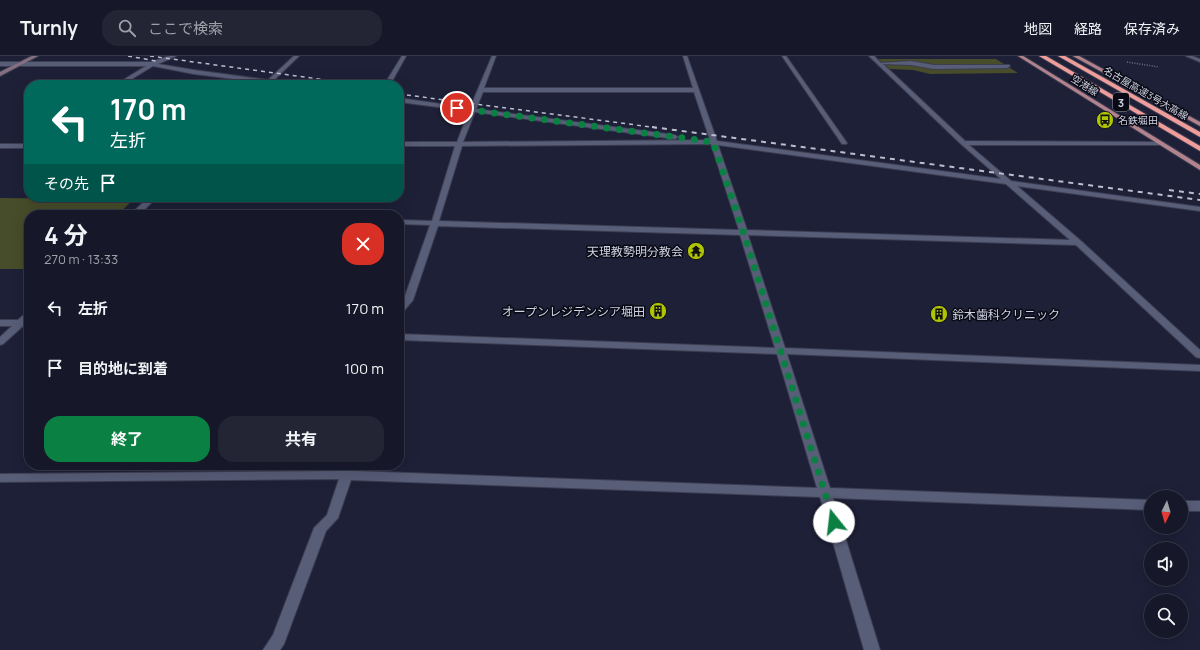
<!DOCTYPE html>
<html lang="ja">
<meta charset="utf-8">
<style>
:root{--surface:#161829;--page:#232535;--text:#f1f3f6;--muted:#9ea0a8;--line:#353746;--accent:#0b8043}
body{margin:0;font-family:Manrope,"Noto Sans JP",sans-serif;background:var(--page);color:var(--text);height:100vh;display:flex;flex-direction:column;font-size:15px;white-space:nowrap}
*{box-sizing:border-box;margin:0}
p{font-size:13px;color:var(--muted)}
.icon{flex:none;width:22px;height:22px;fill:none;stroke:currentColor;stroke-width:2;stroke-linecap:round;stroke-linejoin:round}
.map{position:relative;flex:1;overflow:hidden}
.sheet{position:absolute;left:24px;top:154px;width:380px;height:260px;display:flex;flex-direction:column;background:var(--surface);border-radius:16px;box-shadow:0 4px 16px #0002,0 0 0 1px var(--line)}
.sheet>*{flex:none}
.guide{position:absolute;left:24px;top:24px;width:380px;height:122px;border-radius:16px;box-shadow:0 4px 16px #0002,0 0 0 1px var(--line);background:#00695c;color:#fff;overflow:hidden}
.needle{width:26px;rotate:185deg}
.buttons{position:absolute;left:1144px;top:434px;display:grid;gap:8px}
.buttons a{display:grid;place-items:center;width:44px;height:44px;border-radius:50%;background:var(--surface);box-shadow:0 4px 16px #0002,0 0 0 1px var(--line);font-size:20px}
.pin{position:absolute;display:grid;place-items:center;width:34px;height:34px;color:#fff;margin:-17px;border:2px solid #fff;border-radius:50%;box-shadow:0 1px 4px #0007}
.me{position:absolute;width:44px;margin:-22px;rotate:344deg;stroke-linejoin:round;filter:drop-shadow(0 0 3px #0008)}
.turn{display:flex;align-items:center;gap:14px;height:84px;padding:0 20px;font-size:18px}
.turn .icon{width:52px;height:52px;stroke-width:2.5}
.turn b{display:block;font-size:28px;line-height:34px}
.then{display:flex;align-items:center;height:38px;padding:0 20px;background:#0003;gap:8px;font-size:15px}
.round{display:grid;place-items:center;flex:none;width:42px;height:42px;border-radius:16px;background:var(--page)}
.overview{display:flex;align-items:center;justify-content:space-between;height:68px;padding:0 20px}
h1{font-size:24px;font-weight:700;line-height:30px}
.button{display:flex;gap:8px;margin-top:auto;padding:8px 20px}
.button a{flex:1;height:46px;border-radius:16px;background:var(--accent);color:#fff;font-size:16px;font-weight:700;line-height:46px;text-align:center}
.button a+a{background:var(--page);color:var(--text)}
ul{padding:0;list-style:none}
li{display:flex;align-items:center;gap:12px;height:60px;padding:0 20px}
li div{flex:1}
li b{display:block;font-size:15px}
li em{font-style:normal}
header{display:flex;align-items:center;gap:24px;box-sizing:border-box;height:56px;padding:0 20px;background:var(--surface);border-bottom:1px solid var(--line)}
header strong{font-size:19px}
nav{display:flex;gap:22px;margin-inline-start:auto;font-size:14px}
.search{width:280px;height:36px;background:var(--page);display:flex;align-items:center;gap:10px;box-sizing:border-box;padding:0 14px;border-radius:16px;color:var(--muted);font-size:15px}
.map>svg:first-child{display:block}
.green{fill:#474c2a}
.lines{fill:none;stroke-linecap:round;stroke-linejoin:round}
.street-casing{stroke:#3c3d51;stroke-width:2}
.secondary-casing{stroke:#3c3d51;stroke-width:2}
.primary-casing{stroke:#3c3d51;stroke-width:2}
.highway-casing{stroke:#3c3d51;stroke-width:2}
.path{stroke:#6f7286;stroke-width:1.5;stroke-dasharray:1 1.5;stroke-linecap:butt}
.street{fill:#585d78;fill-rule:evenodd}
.secondary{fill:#857082;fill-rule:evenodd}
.primary{fill:#b3838d;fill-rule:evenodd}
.highway{fill:#ef9d9b;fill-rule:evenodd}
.rail-far1{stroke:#bbbecf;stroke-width:1.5;stroke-dasharray:4 4;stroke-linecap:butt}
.rail{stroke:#bbbecf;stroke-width:2;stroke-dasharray:5 5;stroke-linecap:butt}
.route{stroke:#0b8043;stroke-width:7;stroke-dasharray:0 12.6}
.labels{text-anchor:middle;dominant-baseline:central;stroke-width:3;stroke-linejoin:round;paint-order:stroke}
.far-street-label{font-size:10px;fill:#cfd2e2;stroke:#090a15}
.far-poi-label{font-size:10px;fill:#cfd2e2;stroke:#090a15;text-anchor:start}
.shield{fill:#090a15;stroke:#9496a4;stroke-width:1}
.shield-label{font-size:11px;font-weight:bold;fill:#cfd2e2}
.poi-label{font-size:12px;fill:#cfd2e2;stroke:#090a15;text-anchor:end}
</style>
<header>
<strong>Turnly</strong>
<div class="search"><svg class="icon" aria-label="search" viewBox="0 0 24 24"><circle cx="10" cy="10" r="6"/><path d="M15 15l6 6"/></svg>ここで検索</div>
<nav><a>地図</a><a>経路</a><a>保存済み</a></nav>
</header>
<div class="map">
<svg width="1200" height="594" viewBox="0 0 1200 594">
<rect width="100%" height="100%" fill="#1d2037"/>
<!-- green -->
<path class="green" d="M878 3H996L1018 17 930 18 913 14 890 13Z
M0 142 134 143 117 159H29V213H0Z"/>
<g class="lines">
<defs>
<path id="street" d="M169 0H176L158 8 194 14 268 24 294 0H299L273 25 292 29H263L265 27 194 18 153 10 122 29H115L146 10H0V6H151Z
M402 0H406L390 29H384Z
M492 0H496L484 32H693L683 0H687L717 85 1001 123 961 88 869 0H874L881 7 911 5 934 9H1009L1010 10 1007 12 934 13 911 9 883 8 965 85 1162 86V88L1160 89H969L1011 125 1200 151V155L1017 130 1081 185 1200 294V302L1196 301 1076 189 748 179 785 292 1200 309V315L787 298 830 432 1151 444V454L833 442 880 594H864L820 441 351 424 338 462 326 475 284 588 280 594H263L273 579 314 472 327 459 339 423 0 426V418L342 415 344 409H356L354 415 817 432 777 298 399 284V278L775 292 740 179 438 170 413 244 402 257 399 258V249L404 243 430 169 399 168V164L432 165 455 90H399V86H457L469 55 399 46V42L470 52ZM483 36H694L710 84 463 86 475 56 675 83 678 81 675 79 476 53ZM711 88 739 174 439 165 462 90ZM718 89 1006 128 1070 184 747 174Z
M782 0H786L847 87 846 88H842Z
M1186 0H1192L1200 3V6Z
M0 88H29V92H0Z
M149 141H157L142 156 174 157 178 159H130Z
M29 256V264L26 269 23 270 3 288 0 289V281L12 270H0V264H18L26 257Z
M1181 445H1200V455H1181Z"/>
<path id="secondary" d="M32 0H38L0 20V16Z"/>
<path id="primary" d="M1018 0H1023L1200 109V114Z
M1073 0H1079L1200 66V70Z"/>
<path id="highway" d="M1039 0H1046L1200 90V95Z
M1058 0H1065L1200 76V81Z"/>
</defs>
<!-- street casing -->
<use href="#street" class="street-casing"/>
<!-- secondary casing -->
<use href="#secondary" class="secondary-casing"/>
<!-- primary casing -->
<use href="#primary" class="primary-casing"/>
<!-- highway casing -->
<use href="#highway" class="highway-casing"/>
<!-- path -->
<path class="path" d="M1127 6 1159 11"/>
<!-- street -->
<use href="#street" class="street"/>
<!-- secondary -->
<use href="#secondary" class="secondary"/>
<!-- primary -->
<use href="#primary" class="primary"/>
<!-- highway -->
<use href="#highway" class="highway"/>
<!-- rail-far1 -->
<path class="rail-far1" d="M128 0 156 5
M150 0 363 29
M399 38 659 72"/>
<!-- rail -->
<path class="rail" d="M652 71 1200 144
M1169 134 1200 138"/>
</g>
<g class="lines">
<!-- route -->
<path class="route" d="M457 52 713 86 744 178 834 466"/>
</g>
<!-- icons -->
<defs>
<symbol id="bus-disc" viewBox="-11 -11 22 22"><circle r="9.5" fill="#afc504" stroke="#090a15"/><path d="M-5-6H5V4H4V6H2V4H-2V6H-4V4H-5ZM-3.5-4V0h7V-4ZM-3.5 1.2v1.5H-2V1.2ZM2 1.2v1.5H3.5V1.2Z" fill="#111"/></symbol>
<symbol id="temple-disc" viewBox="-11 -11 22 22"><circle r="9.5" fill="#afc504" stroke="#090a15"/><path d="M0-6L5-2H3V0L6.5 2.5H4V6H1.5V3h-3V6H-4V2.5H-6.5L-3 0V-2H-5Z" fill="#111"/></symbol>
<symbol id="building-disc" viewBox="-11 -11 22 22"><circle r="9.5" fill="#afc504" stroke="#090a15"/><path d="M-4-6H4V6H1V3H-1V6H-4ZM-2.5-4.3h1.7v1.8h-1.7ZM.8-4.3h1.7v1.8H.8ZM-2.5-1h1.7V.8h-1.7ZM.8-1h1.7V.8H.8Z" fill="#111"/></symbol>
</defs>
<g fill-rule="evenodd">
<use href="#bus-disc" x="1095" y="54" width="20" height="20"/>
<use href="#temple-disc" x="686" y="185" width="20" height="20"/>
<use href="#building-disc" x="648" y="245" width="20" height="20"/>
<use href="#building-disc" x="929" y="248" width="20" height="20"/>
</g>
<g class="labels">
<!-- far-street labels -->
<g class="far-street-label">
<text transform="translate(1085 29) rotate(32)">空港線</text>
<text transform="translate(1146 37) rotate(30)">名古屋高速3号大高線</text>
</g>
<!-- far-poi labels -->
<g class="far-poi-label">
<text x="1118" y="64">名鉄堀田</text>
</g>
<!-- shield labels -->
<rect class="shield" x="1113" y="37" width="16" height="18" rx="3"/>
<g class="shield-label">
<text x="1121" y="46">3</text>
</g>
<!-- poi labels -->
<g class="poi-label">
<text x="683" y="195">天理教勢明分教会</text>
<text x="645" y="255">オープンレジデンシア堀田</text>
<text x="952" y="258" text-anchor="start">鈴木歯科クリニック</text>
</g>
</g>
</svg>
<div class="buttons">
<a><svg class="needle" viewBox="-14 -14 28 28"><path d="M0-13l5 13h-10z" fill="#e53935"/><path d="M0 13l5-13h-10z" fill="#9ea0a8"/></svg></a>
<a><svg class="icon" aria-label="sound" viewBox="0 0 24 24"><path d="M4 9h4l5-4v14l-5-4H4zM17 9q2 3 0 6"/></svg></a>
<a><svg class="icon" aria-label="search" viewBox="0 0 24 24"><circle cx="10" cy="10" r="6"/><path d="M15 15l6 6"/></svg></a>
</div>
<div class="pin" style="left:457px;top:52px;background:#d93025"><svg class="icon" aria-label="arrive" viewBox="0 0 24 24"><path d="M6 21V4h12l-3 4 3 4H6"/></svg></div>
<svg class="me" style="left:834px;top:466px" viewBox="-20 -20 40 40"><circle r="19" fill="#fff"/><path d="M0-13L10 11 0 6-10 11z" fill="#0b8043"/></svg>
<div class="guide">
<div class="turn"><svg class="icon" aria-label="left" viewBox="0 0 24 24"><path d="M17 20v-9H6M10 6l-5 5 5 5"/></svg><div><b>170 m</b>左折</div></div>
<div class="then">その先<svg class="icon" aria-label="arrive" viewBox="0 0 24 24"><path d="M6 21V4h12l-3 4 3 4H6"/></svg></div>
</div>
<section class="sheet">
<div class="overview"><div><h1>4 分</h1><p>270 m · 13:33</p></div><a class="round" style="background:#d93025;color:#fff"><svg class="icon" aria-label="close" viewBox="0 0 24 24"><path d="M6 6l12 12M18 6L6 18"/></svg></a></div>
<ul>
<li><svg class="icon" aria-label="left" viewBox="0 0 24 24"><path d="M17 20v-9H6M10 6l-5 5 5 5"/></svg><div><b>左折</b></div><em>170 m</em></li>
<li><svg class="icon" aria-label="arrive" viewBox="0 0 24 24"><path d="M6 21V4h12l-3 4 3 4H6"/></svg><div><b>目的地に到着</b></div><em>100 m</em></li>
</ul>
<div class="button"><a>終了</a><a>共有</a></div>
</section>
</div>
